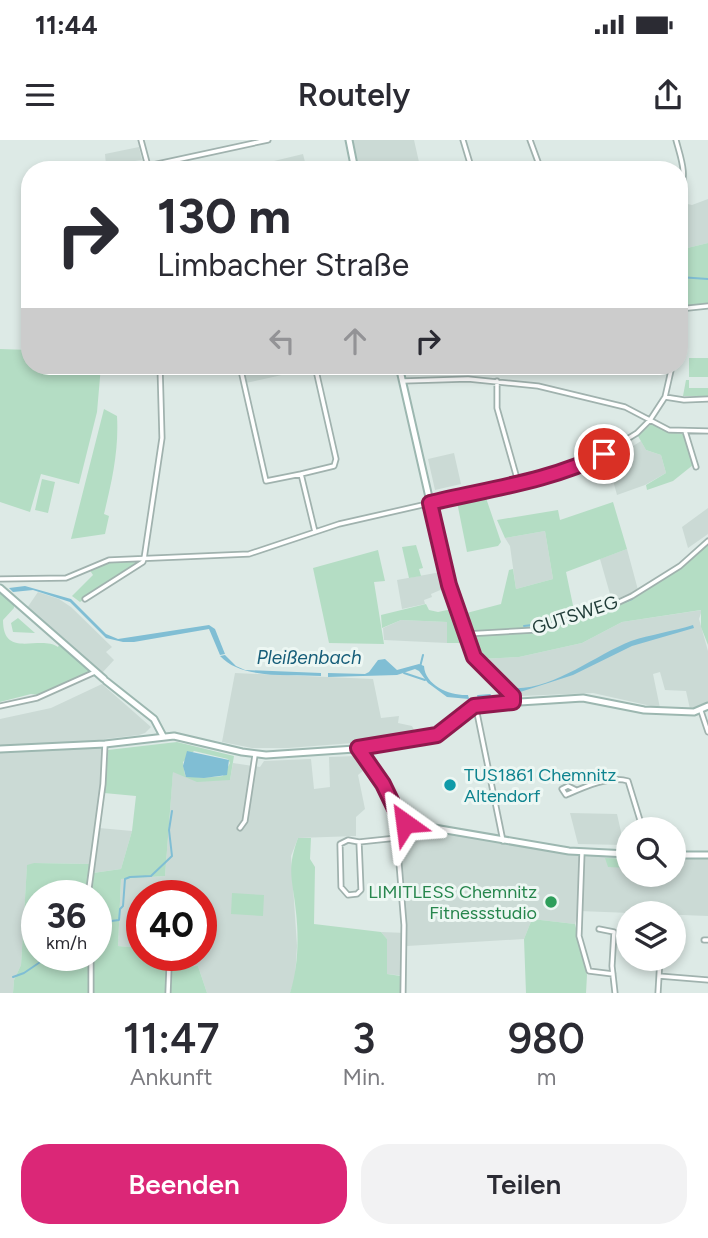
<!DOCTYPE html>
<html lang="de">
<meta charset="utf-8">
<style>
:root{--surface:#fff;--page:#f2f2f3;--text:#2b2b33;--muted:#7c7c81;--accent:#db2777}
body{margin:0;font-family:Figtree,sans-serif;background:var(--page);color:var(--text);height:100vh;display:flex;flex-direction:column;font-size:26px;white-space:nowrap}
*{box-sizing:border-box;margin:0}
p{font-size:23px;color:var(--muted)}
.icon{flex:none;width:38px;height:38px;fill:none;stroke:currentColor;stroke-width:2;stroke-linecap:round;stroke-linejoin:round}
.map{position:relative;height:853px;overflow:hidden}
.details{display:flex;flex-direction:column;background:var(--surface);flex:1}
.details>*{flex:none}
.guide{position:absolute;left:21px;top:21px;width:667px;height:214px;border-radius:28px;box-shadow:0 4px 10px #0003;background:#fff;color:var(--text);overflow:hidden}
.controls{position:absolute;left:616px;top:677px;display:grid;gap:14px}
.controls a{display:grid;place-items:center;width:70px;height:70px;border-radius:50%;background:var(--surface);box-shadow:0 4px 10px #0003;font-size:35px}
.speed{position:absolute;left:21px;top:740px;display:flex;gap:14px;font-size:35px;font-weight:700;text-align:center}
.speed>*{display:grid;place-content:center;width:91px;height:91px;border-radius:50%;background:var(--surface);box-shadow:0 4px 10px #0003;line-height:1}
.speed small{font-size:18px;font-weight:400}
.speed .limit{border:10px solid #d22;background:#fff;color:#111}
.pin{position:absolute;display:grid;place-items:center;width:60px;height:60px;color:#fff;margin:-30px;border:4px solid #fff;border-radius:50%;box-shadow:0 2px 7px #0007}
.me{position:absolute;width:77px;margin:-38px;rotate:329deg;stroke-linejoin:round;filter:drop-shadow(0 0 5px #0008)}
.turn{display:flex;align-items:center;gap:24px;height:147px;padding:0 21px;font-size:32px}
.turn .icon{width:91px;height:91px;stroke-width:2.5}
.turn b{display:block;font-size:49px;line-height:60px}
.lanes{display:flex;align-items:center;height:66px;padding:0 21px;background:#0003;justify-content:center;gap:35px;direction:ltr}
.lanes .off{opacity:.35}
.eta{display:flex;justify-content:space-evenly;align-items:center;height:119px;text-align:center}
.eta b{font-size:42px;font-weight:600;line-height:49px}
.action{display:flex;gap:14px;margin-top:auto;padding:14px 21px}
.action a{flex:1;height:80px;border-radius:28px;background:var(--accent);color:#fff;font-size:28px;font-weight:600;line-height:80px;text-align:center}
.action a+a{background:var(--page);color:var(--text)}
.status{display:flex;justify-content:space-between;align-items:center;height:49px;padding:0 35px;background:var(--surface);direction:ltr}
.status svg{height:19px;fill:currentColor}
header{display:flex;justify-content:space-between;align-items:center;height:91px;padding:0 21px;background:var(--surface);font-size:32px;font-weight:600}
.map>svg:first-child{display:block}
.built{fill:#cbdad5}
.green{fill:#b4ddc4;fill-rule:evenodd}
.water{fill:#80bed4}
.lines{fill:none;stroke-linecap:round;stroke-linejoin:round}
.stream{stroke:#80bed4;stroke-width:2}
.street-casing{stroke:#a0b2ae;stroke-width:7}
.secondary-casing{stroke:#9cb7b0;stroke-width:9}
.street{stroke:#fff;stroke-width:3.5}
.secondary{stroke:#fff;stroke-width:5}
.route-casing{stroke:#8e194d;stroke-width:18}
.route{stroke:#db2777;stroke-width:12}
.culture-dot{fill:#0f9aa8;stroke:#edf7f3;stroke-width:2.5}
.leisure-dot{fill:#2e9e5b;stroke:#edf7f3;stroke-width:2.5}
.labels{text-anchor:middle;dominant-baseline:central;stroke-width:6;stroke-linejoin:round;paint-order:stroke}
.street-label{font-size:18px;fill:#1e3a36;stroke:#edf7f3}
.culture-label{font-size:18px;fill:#0d838f;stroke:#edf7f3;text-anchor:start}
.leisure-label{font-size:18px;fill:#27864d;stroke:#edf7f3;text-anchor:end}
.water-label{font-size:19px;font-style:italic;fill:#155d79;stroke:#edf7f3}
</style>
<div class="status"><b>11:44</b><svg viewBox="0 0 49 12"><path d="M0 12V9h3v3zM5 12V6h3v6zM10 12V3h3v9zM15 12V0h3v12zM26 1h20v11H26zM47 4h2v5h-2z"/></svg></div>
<header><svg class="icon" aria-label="menu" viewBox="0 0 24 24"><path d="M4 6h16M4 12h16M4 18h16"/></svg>Routely<svg class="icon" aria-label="share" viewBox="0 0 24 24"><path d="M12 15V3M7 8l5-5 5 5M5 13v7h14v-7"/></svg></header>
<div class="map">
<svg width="708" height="853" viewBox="0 0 708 853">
<rect width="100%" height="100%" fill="#ddeae6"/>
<!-- built -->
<path class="built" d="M353 0H414L419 22 390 28 388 23 359 29Z
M139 7 142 20 106 25 105 14Z
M303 14 307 30H276L274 21Z
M708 59V103L679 110V62L692 65Z
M242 226H312L313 228 246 243Z
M641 301 646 310 661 315 666 333 645 345 617 355 608 322Z
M454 313 461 344 435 350 428 319Z
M708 368V394L688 408 682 387Z
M545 391 553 439 516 449 510 406 505 398Z
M627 409 638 450 612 461 600 419Z
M441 432 445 448 431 454 432 457 424 460 425 464 402 469 397 440Z
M38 452 59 459 71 467 112 507 106 512 114 520 102 533 27 468Z
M702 470 699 479 708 511V562L700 567 690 569 686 551 665 550 660 532 653 534 660 568 593 553 520 556 481 519 519 517 582 503 622 482Z
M401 480 447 482V503L384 500 383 488Z
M235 533 373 539 381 578 399 576 398 583 412 586 416 594 353 603 288 608H252L222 602Z
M102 544 151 587 145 593 139 595 105 599 103 644 92 724 35 723 27 726 21 825 14 840 13 853H0V579L51 568Z
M356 616 365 629 358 635 365 669 356 677V696L298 698 291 716 297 806 295 839 290 853H207L198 826 173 827V816H201V756H142V808L118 806 121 739 165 736 173 631 230 640 233 623 260 627 264 621 311 619 314 649 330 647 329 617Z
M570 673 617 674 624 705 578 704Z
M404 686 579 712 628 714V735H674V715H708V776L579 771 575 784 532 779 524 799 407 806 405 836 387 834V799L381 792 406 793 400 690Z
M99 688 132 691 121 729 93 733Z"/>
<!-- green -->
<path class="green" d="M708 103V165L679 168V110Z
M0 209 30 210V226H101L97 272 79 344 41 334 30 372 0 362Z
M689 218H708V237H689Z
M686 240H689V248H708V256H683Z
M104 269 117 276C119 310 112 341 104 374L109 376 105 394 71 399Z
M652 283 669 292 683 294 693 325 673 341 647 350 646 345 666 333 661 315 646 310 638 296Z
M42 339 55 342 48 373 35 370Z
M482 353 485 355 501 402 498 406 467 412 457 362 463 361 462 358Z
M613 362 627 409 566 432 575 475C623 462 668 435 708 405V505L701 487V470L622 482 582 503 519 517 481 519 473 500 462 503H447V482L401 480 382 488 381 475 426 464 429 470 438 472 452 469 459 475 501 464 509 430 513 429 516 449 553 439 545 391 505 398 497 380 558 370 560 380Z
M416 405 423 428 419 429 421 436 409 438 402 407Z
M378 410 385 441 374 442 384 504 329 503 313 428Z
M137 420V423L80 462 72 456 93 435 89 429 113 421Z
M0 452 14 464V468L3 480C3 520 40 494 58 507L59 505 90 531 88 533 38 555 31 554 0 562Z
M18 478 35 493 13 492 11 483Z
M177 602 234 616 230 640 197 642 173 632 165 736 121 739 118 806 142 808V816H173V827L198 826 207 853H13L14 840 21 825 27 725 34 723 90 724 86 756H37V816H96V756H90L93 733 121 729 132 691 136 656 104 653 108 610ZM194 611 228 619 230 623 223 636 204 638 185 636 183 622Z
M298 698H311L310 719 315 727 314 784 381 792 387 799V834L401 836 400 853H290C298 828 299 799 296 772 293 740 286 731 298 698Z
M605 718 628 719V728L608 727Z
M232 753 264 755 263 776 231 774Z
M532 779 575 784 587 835 586 853H526L524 799Z"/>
<!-- water -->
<path class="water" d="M25 446 71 459 106 494 118 499 209 485 215 489 225 514 220 515 209 489 134 502H123L106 498 70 462 33 450 13 452 9 448Z
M693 485 694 488 632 506 573 535 517 553 512 548C552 551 595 515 631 501 649 495 674 491 693 485Z
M225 515 236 526 245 530 321 533V536C290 534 242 540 220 516Z
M385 519 397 530 419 524 424 526C425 546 451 556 468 555L469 559 447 557 428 543 419 531 415 529 397 535 328 537V533L365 534 369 532 378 520Z
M187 611 229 620 227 635 204 638 186 637 183 626Z"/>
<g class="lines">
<!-- stream -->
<path class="stream" d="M679 137 708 139
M624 462 632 459
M524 486 557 482
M420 527 423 515
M404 533 425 540
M478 556 490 555
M96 783 119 780 120 769 123 766 125 739 130 737 151 736 172 716 169 690 172 671
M13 837 24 833 49 816"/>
<defs>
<path id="street" d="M141 0 149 30
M463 0 472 30
M530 0 541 30
M676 0C681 19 688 35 679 54
M148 26 268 0
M679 169 708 166
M240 226 266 341 301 334 315 392
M403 241 468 239 538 246 625 267 669 290 708 291
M497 241V268L518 342
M665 257 684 260 708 259
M685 291 696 327
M301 334 334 326 336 319 315 226
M144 419 162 298 160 226
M0 439 66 438 109 420 249 414 339 384 528 341 562 331 598 317 637 293 650 280 665 257 672 226
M85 459 143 422 144 419
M466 494 536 490 604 469 632 456 680 426 708 401
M0 566 37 558 95 532
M476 568 503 701
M701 571 708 592
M576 650 568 646 562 649 566 655C582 648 610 635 628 641L643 690
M402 681 397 687V698L404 785 403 853
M240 688 245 681 255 615
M359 702 361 750 357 754 348 755 341 747 340 704 348 700 359 702 397 698
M582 712 579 796 589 831 613 834
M88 756 103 644 105 604
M599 789 614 792 612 826 615 853
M704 800H708
M659 836 708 840
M91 853V816
M168 853 169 827
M658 853 660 819"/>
<path id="secondary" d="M349 0 355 30
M399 226 449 445 474 517 513 556V562
M0 448 104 539
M106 541 154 579 163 596
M0 609 105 604 174 596 242 612 266 615 355 609 431 597 442 593 469 569 486 564 583 558 644 570 694 572 708 566
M358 609 383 644 399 677 405 683 569 711 628 714
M674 715H708"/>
</defs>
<!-- street casing -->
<use href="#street" class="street-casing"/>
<!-- secondary casing -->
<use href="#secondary" class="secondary-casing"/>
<!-- street -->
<use href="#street" class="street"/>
<!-- secondary -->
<use href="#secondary" class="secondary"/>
</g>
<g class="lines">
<defs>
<path id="route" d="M405 683 399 677 383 644 358 608 437 595 474 566 513 562V556L474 517 449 445 430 363C488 349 551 341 604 314"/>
</defs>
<!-- route casing -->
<use href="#route" class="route-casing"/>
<!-- route -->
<use href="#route" class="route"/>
</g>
<!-- markers -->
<circle class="culture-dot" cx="450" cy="645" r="7"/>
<circle class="leisure-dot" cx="551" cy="762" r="7"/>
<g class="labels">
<!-- street labels -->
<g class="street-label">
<text transform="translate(575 475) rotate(-18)">GUTSWEG</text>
</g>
<!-- culture labels -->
<g class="culture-label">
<text x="464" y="635">TUS1861 Chemnitz<tspan x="464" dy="21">Altendorf</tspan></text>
</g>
<!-- leisure labels -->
<g class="leisure-label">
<text x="537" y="752">LIMITLESS Chemnitz<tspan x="537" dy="21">Fitnessstudio</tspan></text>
</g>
<!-- water labels -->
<g class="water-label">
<text x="309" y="517">Pleißenbach</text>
</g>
</g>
</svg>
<div class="controls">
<a><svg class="icon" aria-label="search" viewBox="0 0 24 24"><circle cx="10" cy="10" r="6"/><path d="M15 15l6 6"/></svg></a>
<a><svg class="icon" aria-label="layers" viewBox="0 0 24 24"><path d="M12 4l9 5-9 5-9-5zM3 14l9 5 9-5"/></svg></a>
</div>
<div class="speed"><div>36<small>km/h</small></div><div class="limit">40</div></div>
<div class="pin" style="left:604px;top:314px;background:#d93025"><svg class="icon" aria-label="arrive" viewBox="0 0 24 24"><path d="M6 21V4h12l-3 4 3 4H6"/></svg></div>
<svg class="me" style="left:405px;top:683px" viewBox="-20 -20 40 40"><path d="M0-17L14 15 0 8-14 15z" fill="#db2777" stroke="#fff" stroke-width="4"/></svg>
<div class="guide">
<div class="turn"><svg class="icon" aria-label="right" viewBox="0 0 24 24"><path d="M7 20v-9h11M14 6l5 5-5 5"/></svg><div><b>130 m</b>Limbacher Straße</div></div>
<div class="lanes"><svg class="icon off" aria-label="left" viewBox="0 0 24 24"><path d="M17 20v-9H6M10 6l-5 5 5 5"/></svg><svg class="icon off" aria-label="ahead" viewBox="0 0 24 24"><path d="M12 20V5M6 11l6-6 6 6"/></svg><svg class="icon" aria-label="right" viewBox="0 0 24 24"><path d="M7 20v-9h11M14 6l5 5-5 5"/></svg></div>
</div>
</div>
<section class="details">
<div class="eta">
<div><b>11:47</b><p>Ankunft</p></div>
<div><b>3</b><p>Min.</p></div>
<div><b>980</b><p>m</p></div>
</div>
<div class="action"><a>Beenden</a><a>Teilen</a></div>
</section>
